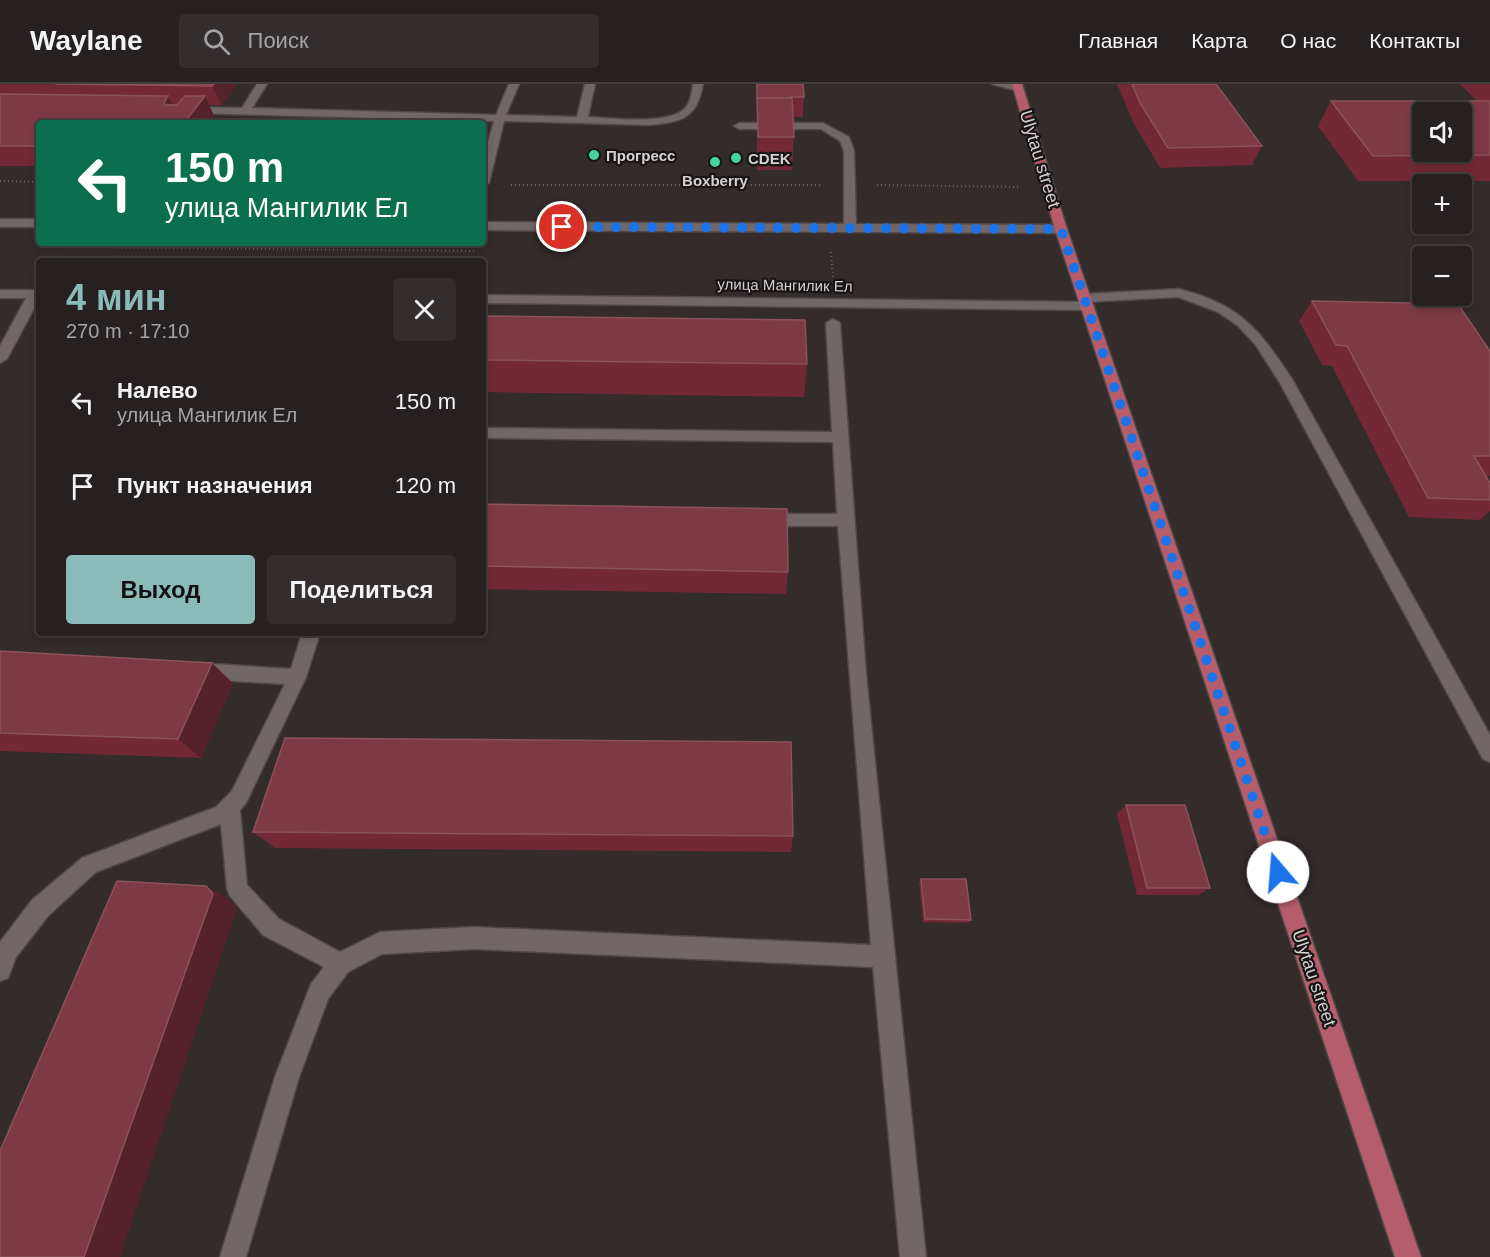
<!DOCTYPE html>
<html lang="ru">
<meta charset="utf-8">
<style>
:root{--surface:#272020;--page:#332d2d;--text:#f1f3f6;--muted:#a4a3a5;--line:#433e3e;--accent:#8bbbb9}
body{margin:0;font-family:Arial,sans-serif;background:var(--page);color:var(--text);height:100vh;display:flex;flex-direction:column;font-size:22px;white-space:nowrap}
*{box-sizing:border-box;margin:0}
p{font-size:20px;color:var(--muted)}
.icon{flex:none;width:33px;height:33px;fill:none;stroke:currentColor;stroke-width:2;stroke-linecap:round;stroke-linejoin:round}
.map{position:relative;flex:1;overflow:hidden}
.drawer{position:absolute;left:36px;top:174px;width:450px;height:378px;display:flex;flex-direction:column;background:var(--surface);border-radius:6px;box-shadow:0 3px 9px #0003,0 0 0 2px var(--line)}
.drawer>*{flex:none}
.hud{position:absolute;left:36px;top:36px;width:450px;height:126px;border-radius:6px;box-shadow:0 3px 9px #0003,0 0 0 2px var(--line);background:#0b6e4f;color:#fff;overflow:hidden}
.tools{position:absolute;left:1412px;top:18px;display:grid;gap:12px}
.tools a{display:grid;place-items:center;width:60px;height:60px;border-radius:6px;background:var(--surface);box-shadow:0 3px 9px #0003,0 0 0 2px var(--line);font-size:30px}
.pin{position:absolute;display:grid;place-items:center;width:51px;height:51px;color:#fff;margin:-26px;border:3px solid #fff;border-radius:50%;box-shadow:0 2px 6px #0007}
.me{position:absolute;width:66px;margin:-33px;rotate:342deg;stroke-linejoin:round;filter:drop-shadow(0 0 4px #0008)}
.turn{display:flex;align-items:center;gap:21px;height:126px;padding:0 30px;font-size:27px}
.turn .icon{width:78px;height:78px;stroke-width:2.5}
.turn b{display:block;font-size:42px;line-height:51px}
.round{display:grid;place-items:center;flex:none;width:63px;height:63px;border-radius:6px;background:var(--page)}
.headline{display:flex;align-items:center;justify-content:space-between;height:102px;padding:0 30px}
h1{font-size:36px;font-weight:700;line-height:45px;color:var(--accent)}
.action{display:flex;gap:12px;margin-top:auto;padding:12px 30px}
.action a{flex:1;height:69px;border-radius:6px;background:var(--accent);color:#111;font-size:24px;font-weight:700;line-height:69px;text-align:center}
.action a+a{background:var(--page);color:var(--text)}
ul{padding:0;list-style:none}
li{display:flex;align-items:center;gap:18px;height:84px;padding:0 30px}
li div{flex:1}
li b{display:block;font-size:22px}
li em{font-style:normal}
header{display:flex;align-items:center;gap:36px;box-sizing:border-box;height:84px;padding:0 30px;background:var(--surface);border-bottom:2px solid var(--line)}
header strong{font-size:28px}
nav{display:flex;gap:33px;margin-inline-start:auto;font-size:21px}
.search{width:420px;height:54px;background:var(--page);display:flex;align-items:center;gap:15px;box-sizing:border-box;padding:0 21px;border-radius:6px;color:var(--muted);font-size:22px}
.map>svg:first-child{display:block}
.lines{fill:none;stroke-linecap:round;stroke-linejoin:round}
.minor-casing{stroke:#4f4849;stroke-width:3}
.major-casing{stroke:#4f4849;stroke-width:3}
.path{stroke:#686060;stroke-width:2;stroke-dasharray:1 3;stroke-linecap:butt}
.minor{fill:#716767;fill-rule:evenodd}
.major{fill:#b55d6a;fill-rule:evenodd}
.wall{fill:#722836}
.shaded-wall{fill:#55212a}
.building{fill:#7d3a46;stroke:#8b525c;stroke-width:1.5;fill-rule:evenodd}
.route{stroke:#1a73e8;stroke-width:10;stroke-dasharray:0 18}
.poi-dot{fill:#45d49f;stroke:#181415;stroke-width:2}
.labels{text-anchor:middle;dominant-baseline:central;stroke-width:4.5;stroke-linejoin:round;paint-order:stroke}
.far-poi-label{font-size:15px;font-weight:bold;fill:#d6d1d1;stroke:#181415;text-anchor:start}
.far-street-label{font-size:15px;fill:#d6d1d1;stroke:#181415}
.street-label{font-size:18px;fill:#d6d1d1;stroke:#181415}
</style>
<header>
<strong>Waylane</strong>
<div class="search"><svg class="icon" aria-label="search" viewBox="0 0 24 24"><circle cx="10" cy="10" r="6"/><path d="M15 15l6 6"/></svg>Поиск</div>
<nav><a>Главная</a><a>Карта</a><a>О нас</a><a>Контакты</a></nav>
</header>
<div class="map">
<svg width="1490" height="1173" viewBox="0 0 1490 1173">
<rect width="100%" height="100%" fill="#342b2b"/>
<g class="lines">
<defs>
<path id="minor" d="M257 0H267L252 24 496 31 509 0H519L506 31 577 33 585 0H595L588 33C610 34 672 42 686 23 691 17 692 8 693 0H703C697 35 681 38 649 41L504 37 489 99 483 102V77L494 37 191 29 186 26 191 23 242 24Z
M992 0H1013L1023 4 1018 7Z
M823 39 849 53 854 67 856 140 1061 141 1067 145 1061 149 483 146V138L844 140V67L840 57 821 45H739L734 42 739 39Z
M0 135H39V143H0Z
M1179 205C1241 221 1258 244 1292 295L1490 651V678L1483 675 1280 299 1255 260 1237 241 1218 228 1178 213 1085 218 1079 214 1085 210Z
M0 206H39V215L7 275 0 279V262L26 214H0Z
M483 211 1087 218 1094 222 1087 226 483 219Z
M833 235 840 239 866 590 926 1173H900L873 883 474 865 382 870 348 888 328 915 299 993 246 1173H220L275 993 311 900 324 883 263 851 230 812 227 805 221 740 96 788 48 832 16 873 8 894 0 897V858L32 816 82 774 216 723 232 707 285 600 197 595 191 592 188 587 191 582 197 579 291 585 302 549H320L306 593 246 719 240 726 247 801 279 835 340 868 380 848 474 843 871 861 838 442H764L758 440 756 436 758 432 764 430H837L833 358 483 354V344L832 348 826 239Z"/>
<path id="major" d="M1012 0H1022L1067 145 1421 1173H1395L1055 145Z"/>
</defs>
<!-- minor casing -->
<use href="#minor" class="minor-casing"/>
<!-- major casing -->
<use href="#major" class="major-casing"/>
<!-- path -->
<path class="path" d="M0 97 39 98
M511 101H821
M877 101 1019 103
M49 163 477 167
M831 168 833 194"/>
<!-- minor -->
<use href="#minor" class="minor"/>
<!-- major -->
<use href="#major" class="major"/>
</g>
<!-- wall -->
<path class="wall" d="M0 0H237L222 21H209L214 32 209 39H39V82H0Z
M757 0 804 13 803 33H793L794 53 792 86H757Z
M1117 0H1216L1262 62 1252 81 1160 84 1133 38Z
M1460 0H1490V97H1358L1318 42 1331 17H1477Z
M1312 217 1490 267V392H1486L1490 399V427L1480 436 1409 433 1332 282 1322 281 1299 237Z
M483 232 807 280 804 313 483 308Z
M483 420 788 488 786 510 483 505Z
M0 567 233 599 201 674 0 667Z
M1126 721 1210 804 1198 811H1137L1117 730Z
M253 748 793 752 791 768 275 764Z
M921 795 971 836 968 839 923 838 919 799Z"/>
<!-- shaded-wall -->
<path class="shaded-wall" d="M214 0H237L222 21 212 2Z
M168 12 179 31 174 38 164 18Z
M205 12 214 32 209 39H184Z
M212 579 233 599 201 674 178 655Z
M206 802 230 816 237 824 120 1173H84Z"/>
<!-- building -->
<path class="building" d="M55 0H214L212 2Z
M757 0H803L804 13H790L791 14H757V17Z
M1132 0H1216L1262 62 1168 64 1140 19Z
M0 10 168 12 164 18 165 21H177L185 12H205L184 39H39V62H0Z
M757 14H792L794 53H758Z
M1331 17H1490V71L1373 72ZM1422 28H1461V68H1422Z
M1312 217 1458 220 1490 267V372H1474L1490 399V416L1428 414 1347 262 1336 261Z
M483 232 805 236 807 280 483 276Z
M483 420 787 425 788 488 483 482Z
M0 567 212 579 178 655 0 649Z
M285 654 791 658 793 752 253 748Z
M1126 721H1185L1210 804H1147Z
M921 795H966L971 836 925 835Z
M117 797 206 802 213 810 84 1173H0V1067Z"/>
<g class="lines">
<!-- route -->
<path class="route" d="M562 143 1061 145 1278 788"/>
</g>
<!-- markers -->
<g class="poi-dot">
<circle cx="594" cy="71" r="6"/>
<circle cx="736" cy="74" r="6"/>
<circle cx="715" cy="78" r="6"/>
</g>
<g class="labels">
<!-- far-poi labels -->
<g class="far-poi-label">
<text x="606" y="71">Прогресс</text>
<text x="748" y="74">CDEK</text>
<text x="715" y="96" text-anchor="middle">Boxberry</text>
</g>
<!-- far-street labels -->
<g class="far-street-label">
<text transform="translate(785 201) rotate(1)">улица Мангилик Ел</text>
</g>
<!-- street labels -->
<g class="street-label">
<text transform="translate(1040 75) rotate(73)">Ulytau street</text>
<text transform="translate(1314 894) rotate(71)">Ulytau street</text>
</g>
</g>
</svg>
<div class="tools">
<a><svg class="icon" aria-label="sound" viewBox="0 0 24 24"><path d="M4 9h4l5-4v14l-5-4H4zM17 9q2 3 0 6"/></svg></a>
<a>+</a>
<a>−</a>
</div>
<div class="pin" style="left:562px;top:143px;background:#d93025"><svg class="icon" aria-label="arrive" viewBox="0 0 24 24"><path d="M6 21V4h12l-3 4 3 4H6"/></svg></div>
<svg class="me" style="left:1278px;top:788px" viewBox="-20 -20 40 40"><circle r="19" fill="#fff"/><path d="M0-13L10 11 0 6-10 11z" fill="#1a73e8"/></svg>
<div class="hud">
<div class="turn"><svg class="icon" aria-label="left" viewBox="0 0 24 24"><path d="M17 20v-9H6M10 6l-5 5 5 5"/></svg><div><b>150 m</b>улица Мангилик Ел</div></div>
</div>
<section class="drawer">
<div class="headline"><div><h1>4 мин</h1><p>270 m · 17:10</p></div><a class="round"><svg class="icon" aria-label="close" viewBox="0 0 24 24"><path d="M6 6l12 12M18 6L6 18"/></svg></a></div>
<ul>
<li><svg class="icon" aria-label="left" viewBox="0 0 24 24"><path d="M17 20v-9H6M10 6l-5 5 5 5"/></svg><div><b>Налево</b><p>улица Мангилик Ел</p></div><em>150 m</em></li>
<li><svg class="icon" aria-label="arrive" viewBox="0 0 24 24"><path d="M6 21V4h12l-3 4 3 4H6"/></svg><div><b>Пункт назначения</b></div><em>120 m</em></li>
</ul>
<div class="action"><a>Выход</a><a>Поделиться</a></div>
</section>
</div>
